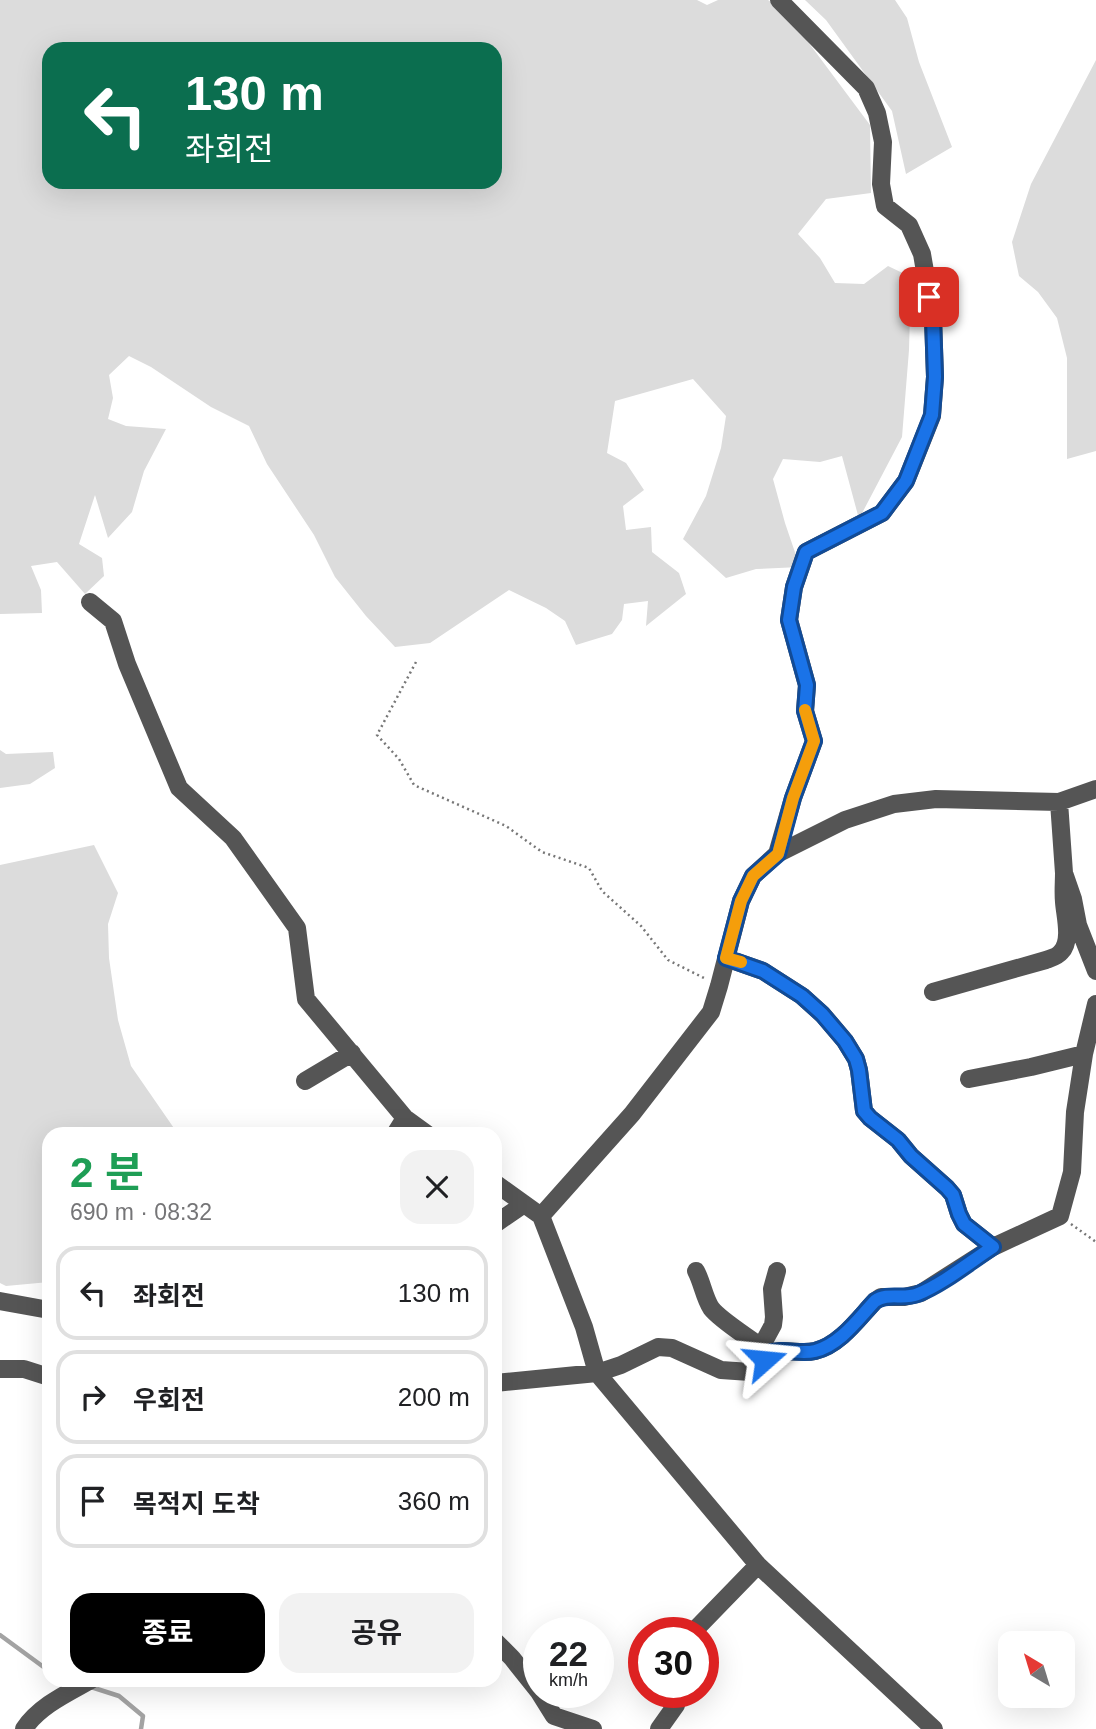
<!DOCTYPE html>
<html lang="ko">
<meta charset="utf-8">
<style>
:root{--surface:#fff;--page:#f2f2f2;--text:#202124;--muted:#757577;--line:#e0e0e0;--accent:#000}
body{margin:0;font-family:Helvetica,"Noto Sans KR",sans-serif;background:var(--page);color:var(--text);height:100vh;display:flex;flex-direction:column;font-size:26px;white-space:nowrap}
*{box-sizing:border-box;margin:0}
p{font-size:23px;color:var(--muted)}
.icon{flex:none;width:38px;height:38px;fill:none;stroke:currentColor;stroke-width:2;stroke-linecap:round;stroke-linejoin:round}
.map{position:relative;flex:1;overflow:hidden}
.side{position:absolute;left:42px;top:1127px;width:460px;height:560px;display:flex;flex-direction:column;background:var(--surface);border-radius:21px;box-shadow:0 7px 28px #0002}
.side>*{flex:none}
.banner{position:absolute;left:42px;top:42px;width:460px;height:147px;border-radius:21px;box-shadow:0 7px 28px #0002;background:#0b6e4f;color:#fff;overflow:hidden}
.needle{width:46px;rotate:322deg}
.controls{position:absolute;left:998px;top:1631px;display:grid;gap:14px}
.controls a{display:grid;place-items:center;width:77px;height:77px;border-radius:14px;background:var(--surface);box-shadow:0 7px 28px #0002;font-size:35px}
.speed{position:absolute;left:523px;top:1617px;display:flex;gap:14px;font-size:35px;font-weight:700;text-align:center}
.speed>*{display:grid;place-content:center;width:91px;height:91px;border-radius:50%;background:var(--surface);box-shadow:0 7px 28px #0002;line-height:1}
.speed small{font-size:18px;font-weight:400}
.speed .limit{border:10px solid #d22;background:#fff;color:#111}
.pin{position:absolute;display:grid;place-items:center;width:60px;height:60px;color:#fff;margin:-30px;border-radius:14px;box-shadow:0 4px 10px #0006}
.me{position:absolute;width:77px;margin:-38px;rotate:72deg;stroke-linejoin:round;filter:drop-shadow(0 0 5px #0008)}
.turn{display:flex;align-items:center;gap:24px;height:147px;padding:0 28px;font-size:32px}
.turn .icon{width:91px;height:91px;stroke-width:2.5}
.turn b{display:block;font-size:49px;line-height:60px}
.round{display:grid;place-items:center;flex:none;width:74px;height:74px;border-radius:21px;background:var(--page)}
.head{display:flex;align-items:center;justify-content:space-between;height:119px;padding:0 28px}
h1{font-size:42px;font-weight:700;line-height:52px;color:#1e9e55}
.cta{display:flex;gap:14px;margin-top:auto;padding:14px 28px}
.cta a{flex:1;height:80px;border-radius:21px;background:var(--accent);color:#fff;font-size:28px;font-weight:700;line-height:80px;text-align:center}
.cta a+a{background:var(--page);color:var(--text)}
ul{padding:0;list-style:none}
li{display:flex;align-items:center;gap:21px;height:94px;margin:0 14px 10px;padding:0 14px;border:4px solid var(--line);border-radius:21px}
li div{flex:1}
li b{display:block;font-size:26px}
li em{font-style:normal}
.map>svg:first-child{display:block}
.green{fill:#dcdcdc;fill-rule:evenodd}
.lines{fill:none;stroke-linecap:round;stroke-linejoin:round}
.stream{stroke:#a3a3a3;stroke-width:4.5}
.path{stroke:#777;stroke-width:2.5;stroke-dasharray:2 3.5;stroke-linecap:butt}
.minor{stroke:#555;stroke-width:18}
.route-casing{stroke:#114b97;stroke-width:18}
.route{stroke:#1a73e8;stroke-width:12}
.slow{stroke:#f59e0b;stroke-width:12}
</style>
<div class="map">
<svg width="1096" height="1729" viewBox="0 0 1096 1729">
<rect width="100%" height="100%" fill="#fff"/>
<!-- green -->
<path class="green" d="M0 0H697L707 5 718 0H768L785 11 870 125 871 193 826 199 798 234 820 258 835 283 864 284 888 266 911 277 909 350 902 437 859 519 842 456 820 462 783 459 773 479 785 523 800 567 756 569 726 578 683 539 706 496 721 448 726 416 693 379 615 401 607 453 626 463 644 490 623 506 626 530 651 527 652 552 679 573 686 594 646 626 648 601 624 604 622 620 612 634 576 645 565 621 546 608 509 590 430 643 395 647 366 616 335 577 314 535 267 464 249 426 211 407 151 367 129 356 109 375 113 398 108 419 126 426 166 429 144 471 132 512 108 538 95 495 79 544 102 558 104 576 85 594 57 562 31 566 41 590 42 613 0 614ZM49 49H495V182H49Z
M805 0H895L907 18 919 62 952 147 906 174 892 111 826 20Z
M1096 60V451L1067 459V358L1057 318 1038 292 1019 276 1012 242 1031 184Z
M0 750 6 754 53 752 55 768 30 784 0 788Z
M94 845 118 893 108 924 109 958 118 1020 131 1066 178 1134H49V1282L6 1286 0 1283V865Z"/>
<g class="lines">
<!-- stream -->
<path class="stream" d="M0 1635 49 1671
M91 1687 119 1696 143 1716 141 1729"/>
<!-- path -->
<path class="path" d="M416 662 377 735 399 759 414 785 506 826 542 852 589 868 602 891 641 926 668 960 704 978
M1071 1224 1096 1242"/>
<!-- minor -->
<path class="minor" d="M90 602 113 621 127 664 179 788 233 838 297 928 306 999 405 1118 427 1134
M1059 802 1064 873 1073 899 1078 925 1096 971
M777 854 793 798 814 741 805 711 807 685 789 620 794 587 806 552 882 513 906 481 932 416 935 377 933 318 922 254 909 225 885 206 881 184 883 142 877 113 866 88 779 0
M726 958 763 971 802 996 823 1015 845 1041 856 1059 859 1070 864 1111 870 1118 898 1140 911 1156 947 1188 953 1195 959 1214 964 1224 993 1247
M933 992 1046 960C1051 958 1057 957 1061 952 1072 941 1065 916 1064 902 1063 892 1064 882 1064 873
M969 1079 1031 1067 1084 1054
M305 1081 352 1053
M395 1134 405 1118
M495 1183 541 1216
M495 1224 524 1204
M0 1301 49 1310
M761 1347 773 1325 774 1317 772 1289 777 1271
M765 1354C785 1347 799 1355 815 1351 840 1345 858 1319 875 1301L881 1297H904L921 1293 993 1247 1060 1216 1072 1172 1075 1112 1084 1054 1096 1004
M0 1369H24L49 1377
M495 1383 597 1373 621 1365 658 1347 672 1348 721 1370 750 1372 765 1360V1354L761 1347C748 1337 720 1320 711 1308 704 1297 702 1282 696 1271
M692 1633 758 1565
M495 1641 512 1658 539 1692
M539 1692 554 1716 593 1729
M24 1729C39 1706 68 1693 91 1680
M659 1729 676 1705 679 1692
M934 1729 758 1565 597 1373 584 1327 541 1216 632 1114 711 1012 719 986 741 901 753 876 777 854 845 820 894 804 936 799 1059 802 1096 789"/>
</g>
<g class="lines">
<defs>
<path id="route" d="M765 1360V1354C785 1347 798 1355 815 1351 840 1345 858 1319 875 1301 888 1292 903 1300 918 1294 943 1284 970 1262 993 1247L964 1224 959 1214 953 1195 947 1188 911 1156 898 1140 870 1118 864 1111 859 1070 856 1059 845 1041 822 1014 802 996 763 971 726 958 741 901 753 876 778 854 793 798 814 741 805 711 807 685 789 620 794 587 806 552 882 513 906 481 932 415 935 377 933 318 929 297"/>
</defs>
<!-- route casing -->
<use href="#route" class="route-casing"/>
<!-- route -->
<use href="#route" class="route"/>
<!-- slow -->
<path class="slow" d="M741 962 726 958 741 901 753 876 778 854 793 798 814 741 805 710"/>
</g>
</svg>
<div class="controls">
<a><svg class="needle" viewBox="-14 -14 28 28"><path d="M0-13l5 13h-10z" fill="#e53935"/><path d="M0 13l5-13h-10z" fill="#757577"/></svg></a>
</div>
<div class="speed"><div>22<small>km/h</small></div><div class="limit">30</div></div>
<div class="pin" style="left:929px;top:297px;background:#d93025"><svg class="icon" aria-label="arrive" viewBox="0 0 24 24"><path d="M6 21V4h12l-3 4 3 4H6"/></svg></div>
<svg class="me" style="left:765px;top:1360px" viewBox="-20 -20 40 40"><path d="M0-17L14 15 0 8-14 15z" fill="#1a73e8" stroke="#fff" stroke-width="4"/></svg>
<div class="banner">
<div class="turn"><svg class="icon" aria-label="left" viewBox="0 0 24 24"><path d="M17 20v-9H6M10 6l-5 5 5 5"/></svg><div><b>130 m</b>좌회전</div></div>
</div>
<section class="side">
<div class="head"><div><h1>2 분</h1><p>690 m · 08:32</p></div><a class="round"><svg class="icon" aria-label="close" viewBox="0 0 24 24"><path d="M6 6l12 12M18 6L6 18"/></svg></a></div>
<ul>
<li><svg class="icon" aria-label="left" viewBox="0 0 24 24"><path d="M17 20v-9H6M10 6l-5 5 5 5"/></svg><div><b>좌회전</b></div><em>130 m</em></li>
<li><svg class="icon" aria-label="right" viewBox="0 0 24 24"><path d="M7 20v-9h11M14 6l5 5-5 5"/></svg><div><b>우회전</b></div><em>200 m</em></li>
<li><svg class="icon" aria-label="arrive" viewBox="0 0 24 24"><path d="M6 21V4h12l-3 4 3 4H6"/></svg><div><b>목적지 도착</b></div><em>360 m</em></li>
</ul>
<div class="cta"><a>종료</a><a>공유</a></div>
</section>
</div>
